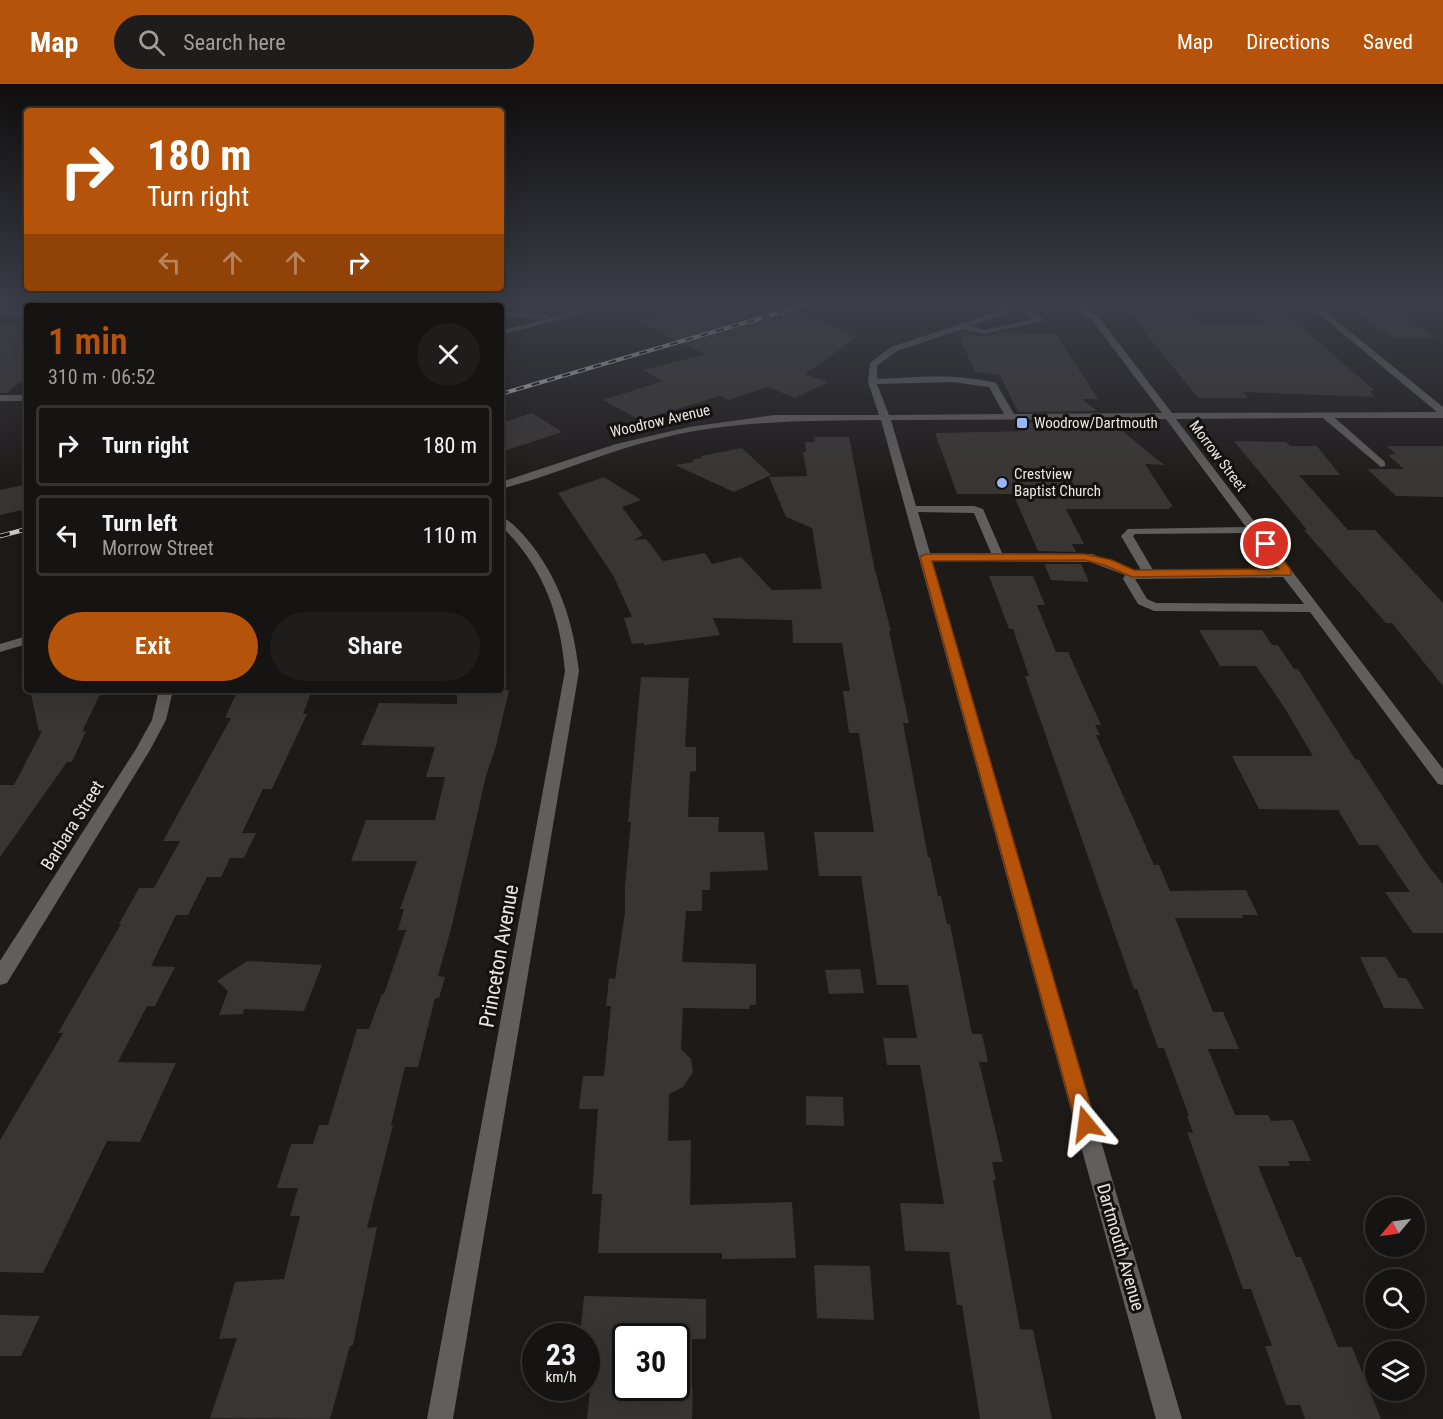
<!DOCTYPE html>
<meta charset="utf-8">
<style>
:root{--surface:#161412;--page:#1f1d1b;--text:#f1f3f6;--muted:#9e9e9f;--line:#353332;--accent:#b45309}
body{margin:0;font-family:"Roboto Condensed",sans-serif;background:var(--page);color:var(--text);height:100vh;display:flex;flex-direction:column;font-size:22px;white-space:nowrap}
*{box-sizing:border-box;margin:0}
p{font-size:20px;color:var(--muted)}
.icon{flex:none;width:33px;height:33px;fill:none;stroke:currentColor;stroke-width:2;stroke-linecap:round;stroke-linejoin:round}
.map{position:relative;flex:1;overflow:hidden}
.side{position:absolute;left:24px;top:219px;width:480px;height:390px;display:flex;flex-direction:column;background:var(--surface);border-radius:6px;box-shadow:0 6px 24px #0002,0 0 0 2px var(--line)}
.side>*{flex:none}
.hud{position:absolute;left:24px;top:24px;width:480px;height:183px;border-radius:6px;box-shadow:0 6px 24px #0002,0 0 0 2px var(--line);background:#b45309;color:#fff;overflow:hidden}
.needle{width:39px;rotate:241deg}
.buttons{position:absolute;left:1365px;top:1113px;display:grid;gap:12px}
.buttons a{display:grid;place-items:center;width:60px;height:60px;border-radius:50%;background:var(--surface);box-shadow:0 6px 24px #0002,0 0 0 2px var(--line);font-size:30px}
.speed{position:absolute;left:522px;top:1239px;display:flex;gap:12px;font-size:30px;font-weight:700;text-align:center}
.speed>*{display:grid;place-content:center;width:78px;height:78px;border-radius:50%;background:var(--surface);box-shadow:0 6px 24px #0002,0 0 0 2px var(--line);line-height:1}
.speed small{font-size:15px;font-weight:400}
.speed .limit{border:3px solid #111;border-radius:9px;background:#fff;color:#111}
.pin{position:absolute;display:grid;place-items:center;width:51px;height:51px;color:#fff;margin:-26px;border:3px solid #fff;border-radius:50%;box-shadow:0 2px 6px #0007}
.me{position:absolute;width:66px;margin:-33px;rotate:344deg;stroke-linejoin:round;filter:drop-shadow(0 0 4px #0008)}
.turn{display:flex;align-items:center;gap:21px;height:126px;padding:0 24px;font-size:27px}
.turn .icon{width:78px;height:78px;stroke-width:2.5}
.turn b{display:block;font-size:42px;line-height:51px}
.lanes{display:flex;align-items:center;height:57px;padding:0 24px;background:#0003;justify-content:center;gap:30px;direction:ltr}
.lanes .off{opacity:.35}
.round{display:grid;place-items:center;flex:none;width:63px;height:63px;border-radius:32px;background:var(--page)}
.overview{display:flex;align-items:center;justify-content:space-between;height:102px;padding:0 24px}
h1{font-size:36px;font-weight:600;line-height:45px;color:var(--accent)}
.primary-button{display:flex;gap:12px;margin-top:auto;padding:12px 24px}
.primary-button a{flex:1;height:69px;border-radius:36px;background:var(--accent);color:#fff;font-size:24px;font-weight:600;line-height:69px;text-align:center}
.primary-button a+a{background:var(--page);color:var(--text)}
ul{padding:0;list-style:none}
li{display:flex;align-items:center;gap:18px;height:81px;margin:0 12px 9px;padding:0 12px;border:3px solid var(--line);border-radius:6px}
li div{flex:1}
li b{display:block;font-size:22px}
li em{font-style:normal}
header{display:flex;align-items:center;gap:36px;box-sizing:border-box;height:84px;padding:0 30px;background:var(--accent);color:#fff}
header strong{font-size:28px}
nav{display:flex;gap:33px;margin-inline-start:auto;font-size:21px}
.search{width:420px;height:54px;background:var(--page);display:flex;align-items:center;gap:15px;box-sizing:border-box;padding:0 21px;border-radius:33px;color:var(--muted);font-size:22px}
.map>svg:first-child{display:block}
.building{fill:#393532}
.lines{fill:none;stroke-linecap:round;stroke-linejoin:round}
.minor{fill:#615f5d;fill-rule:evenodd}
.rail-far1-casing{stroke:#d0cdcb;stroke-width:4}
.rail-casing{stroke:#d0cdcb;stroke-width:4.5}
.rail-far1{stroke:#15110f;stroke-width:2;stroke-dasharray:8;stroke-linecap:butt}
.rail{stroke:#15110f;stroke-width:3;stroke-dasharray:10;stroke-linecap:butt}
.route{fill:#b45309;stroke:#753606;stroke-width:1.5}
.poi-dot{fill:#98b5fd;stroke:#15110f;stroke-width:2}
.labels{text-anchor:middle;dominant-baseline:central;stroke-width:6;stroke-linejoin:round;paint-order:stroke}
.far-street-label{font-size:15px;fill:#e9e6e4;stroke:#15110f}
.far-poi-label{font-size:15px;fill:#e9e6e4;stroke:#15110f;text-anchor:start}
.street-label{font-size:18px;fill:#e9e6e4;stroke:#15110f}
.near-street-label{font-size:21px;fill:#e9e6e4;stroke:#15110f}
</style>
<header>
<strong>Map</strong>
<div class="search"><svg class="icon" aria-label="search" viewBox="0 0 24 24"><circle cx="10" cy="10" r="6"/><path d="M15 15l6 6"/></svg>Search here</div>
<nav><a>Map</a><a>Directions</a><a>Saved</a></nav>
</header>
<div class="map">
<svg width="1443" height="1335" viewBox="0 0 1443 1335">
<rect width="100%" height="100%" fill="#1e1a18"/>
<!-- building -->
<path class="building" d="M718 220H786L857 253 805 290 828 298 795 314 768 303 728 316 720 312 640 336 603 316 663 297 643 286 705 270 637 237 704 222 708 224Z
M1122 220H1173L1202 240 1265 239 1244 220H1275L1375 307H1370L1374 313 1243 308 1248 314H1198Z
M1355 227H1397L1436 254H1393Z
M0 241H27V292L7 309H0Z
M964 248 983 252 1003 248 1056 250 1098 315H1082L1097 327 1018 328 1000 291 975 288 958 249Z
M532 329 562 348 501 368V339Z
M1110 337 1164 381 1145 380 1173 423H1169L1170 425H1066L1084 460H1072L1076 468 1038 467 1013 410H957L935 349 1026 347 1022 338Z
M814 353H849L874 482 891 547H889L909 639H903L928 773H930L938 812H941L947 840H950L972 950H982L988 978H979L1003 1078H992L996 1096H993L1020 1245 1033 1246 1052 1335H980L962 1221H957L949 1168 905 1167 900 1119 944 1120 920 981H887L883 954H917L908 901H877L861 792H819L814 748H874L859 649H849L843 607H850L842 559H793L792 536 713 534 720 551 644 561V559L632 560 624 534 632 533 614 493 558 409 604 393 641 416 622 423 643 451 634 456 646 455 663 477 705 469 712 480 741 473 772 506 822 505 812 444 786 433 769 393 807 392 803 368H806L805 358H815Z
M1234 357 1286 358 1290 362H1317L1340 391H1299L1348 446H1375L1443 519V602L1392 539H1386L1304 446H1307Z
M1387 362H1443V413L1396 412 1367 385H1404L1388 371 1396 370Z
M742 364 771 391 734 408 675 381 694 378 692 376 702 374 701 372Z
M27 400V425L0 431V406Z
M1044 480H1081L1089 498 1051 496Z
M989 492H1033L1045 521H1037L1056 568H1068L1101 641H1095L1100 651H1096L1154 781H1159L1170 807 1246 806 1258 831H1242L1243 834H1175L1213 928H1223L1239 965H1208L1235 1031H1268L1271 1037 1293 1036 1311 1077H1288L1290 1082H1258L1296 1173H1301L1338 1263H1352L1381 1335H1305L1300 1321H1286L1265 1262H1272L1251 1205H1243L1187 1048 1193 1049 1187 1032H1189L1164 964H1158L1137 905H1134L1032 612 1025 592H1029L1013 545H1009Z
M1199 546H1262L1272 561H1278L1294 585H1298L1355 675 1359 676 1427 780 1443 800V849H1413L1385 808H1410L1378 761H1359L1338 726 1259 725 1232 672H1313L1284 623 1256 582H1220Z
M641 593 689 594 685 663H696V687L690 688 688 733H719L718 748H764L768 786 710 788V806H702V827H686L682 878 756 880V921H750L749 925 683 924 681 965 691 975 693 988 683 1003 669 1010 668 1057 691 1056 690 1121 792 1118 796 1174 722 1175V1169H598L602 1110H592L598 1025H579L583 992H604L611 922H606L609 894 615 895 625 828V802L631 738H628Z
M30 606H102L82 648 86 647 72 678H67L0 773V701H14L42 647H39Z
M238 606H312L303 630H307L272 705H263L242 749H256L244 774H230L221 793H207L188 831H176L151 882 175 883 155 922H147L118 978 176 979 140 1058 107 1057 43 1189 0 1188V1056L63 949H58L121 840H119L139 804H154L180 757H163L231 634H225Z
M457 606H509L496 662 486 692 452 841 438 892 445 893 439 914H435L418 983H405L391 1041H393L367 1144 377 1143 353 1261 350 1262 330 1335 210 1334 237 1254 219 1255 235 1198 284 1195 300 1132H290L298 1104H277L291 1060H313L319 1041H328L357 945H369L382 910H384L406 846H398L404 825H400L417 777H351L366 736H435L445 693H426L435 663 361 661 379 619 457 620Z
M1360 873H1386L1399 894H1406L1424 925 1384 924Z
M247 877 322 881 304 927 244 925 243 930 219 931 228 907 217 897Z
M860 885 864 909 829 910 825 886Z
M806 1012 843 1013 844 1042 806 1041Z
M814 1181 870 1182 874 1236 817 1234Z
M584 1212 706 1215V1255H676V1252H626V1304H693L692 1335H587L594 1268H586V1252H580Z
M0 1231 40 1232 21 1272H0Z"/>
<g class="lines">
<!-- minor -->
<path class="minor" d="M604 220H618L501 251V247L545 235 501 232V228L547 231 550 234Z
M1020 220H1032L1024 224 1046 236 984 250 963 245 897 267 877 282V295C916 293 957 289 996 299L1014 330 1162 329 1092 236 1066 220H1076L1098 232 1172 329 1437 328 1307 220H1316L1443 323V334H1335L1385 378V382L1381 383 1323 334 1176 335 1443 685V701L1438 700 1310 528 1154 527 1138 520 1123 495 1125 491 1090 478 932 477 1182 1335H1156L881 336C806 337 731 336 658 355 604 368 554 391 501 405V398L616 360 689 343 775 331H879L868 298 870 279 891 263ZM1017 226 1034 235 984 246 971 242ZM952 298 989 303 1004 330 889 331 877 300ZM1166 335 1246 443 1128 445 1121 452 1141 486H1134L1092 470 1002 469 983 425 974 422H916L891 336ZM918 428 974 429 991 469H930ZM1251 449 1278 485 1153 486 1133 452 1135 450ZM1283 493 1304 520 1156 519 1147 515 1135 495Z
M0 227H27V231H0Z
M0 311H27V317H0Z
M501 433C510 436 519 446 526 454 559 493 573 537 579 587L453 1335H427L565 587C560 530 543 482 501 442Z
M27 552V560L0 568V560Z
M159 606H173L166 636 150 666 7 899 0 901V877L136 665 152 636Z"/>
<defs>
<path id="rail-far1" d="M501 310 809 220"/>
<path id="rail" d="M0 452 27 445"/>
</defs>
<!-- rail-far1 casing -->
<use href="#rail-far1" class="rail-far1-casing"/>
<!-- rail casing -->
<use href="#rail" class="rail-casing"/>
<!-- rail-far1 -->
<use href="#rail-far1" class="rail-far1"/>
<!-- rail -->
<use href="#rail" class="rail"/>
</g>
<!-- sky -->
<linearGradient id="sky" x2="0" y2="1"><stop stop-color="#100e0d"/><stop offset="0.54" stop-color="#3b3e48"/><stop offset="1" stop-color="#3b3e48" stop-opacity="0"/></linearGradient>
<rect width="1443" height="407" fill="url(#sky)"/>
<!-- route -->
<path class="route" d="M1266 457 1270 458 1291 486V491L1132 493 1104 481 1084 476 932 477 1096 1040 1093 1047 1086 1049 1079 1047 1076 1040 920 473 926 470H1084L1112 476 1134 486 1279 485 1261 460Z"/>
<!-- markers -->
<g class="poi-dot">
<rect x="1016" y="333" width="12" height="12" rx="3"/>
<circle cx="1002" cy="399" r="6"/>
</g>
<g class="labels">
<!-- far-street labels -->
<g class="far-street-label">
<text transform="translate(660 337) rotate(-13)">Woodrow Avenue</text>
<text transform="translate(1218 372) rotate(53)">Morrow Street</text>
</g>
<!-- far-poi labels -->
<g class="far-poi-label">
<text x="1034" y="339">Woodrow/Dartmouth</text>
<text x="1014" y="390">Crestview<tspan x="1014" dy="17">Baptist Church</tspan></text>
</g>
<!-- street labels -->
<g class="street-label">
<text transform="translate(72 741) rotate(-58)">Barbara Street</text>
<text transform="translate(1121 1163) rotate(74)">Dartmouth Avenue</text>
</g>
<!-- near-street labels -->
<g class="near-street-label">
<text transform="translate(499 872) rotate(-80)">Princeton Avenue</text>
</g>
</g>
</svg>
<div class="buttons">
<a><svg class="needle" viewBox="-14 -14 28 28"><path d="M0-13l5 13h-10z" fill="#e53935"/><path d="M0 13l5-13h-10z" fill="#9e9e9f"/></svg></a>
<a><svg class="icon" aria-label="search" viewBox="0 0 24 24"><circle cx="10" cy="10" r="6"/><path d="M15 15l6 6"/></svg></a>
<a><svg class="icon" aria-label="layers" viewBox="0 0 24 24"><path d="M12 4l9 5-9 5-9-5zM3 14l9 5 9-5"/></svg></a>
</div>
<div class="speed"><div>23<small>km/h</small></div><div class="limit">30</div></div>
<div class="pin" style="left:1266px;top:460px;background:#d93025"><svg class="icon" aria-label="arrive" viewBox="0 0 24 24"><path d="M6 21V4h12l-3 4 3 4H6"/></svg></div>
<svg class="me" style="left:1086px;top:1040px" viewBox="-20 -20 40 40"><path d="M0-17L14 15 0 8-14 15z" fill="#b45309" stroke="#fff" stroke-width="4"/></svg>
<div class="hud">
<div class="turn"><svg class="icon" aria-label="right" viewBox="0 0 24 24"><path d="M7 20v-9h11M14 6l5 5-5 5"/></svg><div><b>180 m</b>Turn right</div></div>
<div class="lanes"><svg class="icon off" aria-label="left" viewBox="0 0 24 24"><path d="M17 20v-9H6M10 6l-5 5 5 5"/></svg><svg class="icon off" aria-label="ahead" viewBox="0 0 24 24"><path d="M12 20V5M6 11l6-6 6 6"/></svg><svg class="icon off" aria-label="ahead" viewBox="0 0 24 24"><path d="M12 20V5M6 11l6-6 6 6"/></svg><svg class="icon" aria-label="right" viewBox="0 0 24 24"><path d="M7 20v-9h11M14 6l5 5-5 5"/></svg></div>
</div>
<section class="side">
<div class="overview"><div><h1>1 min</h1><p>310 m · 06:52</p></div><a class="round"><svg class="icon" aria-label="close" viewBox="0 0 24 24"><path d="M6 6l12 12M18 6L6 18"/></svg></a></div>
<ul>
<li><svg class="icon" aria-label="right" viewBox="0 0 24 24"><path d="M7 20v-9h11M14 6l5 5-5 5"/></svg><div><b>Turn right</b></div><em>180 m</em></li>
<li><svg class="icon" aria-label="left" viewBox="0 0 24 24"><path d="M17 20v-9H6M10 6l-5 5 5 5"/></svg><div><b>Turn left</b><p>Morrow Street</p></div><em>110 m</em></li>
</ul>
<div class="primary-button"><a>Exit</a><a>Share</a></div>
</section>
</div>
